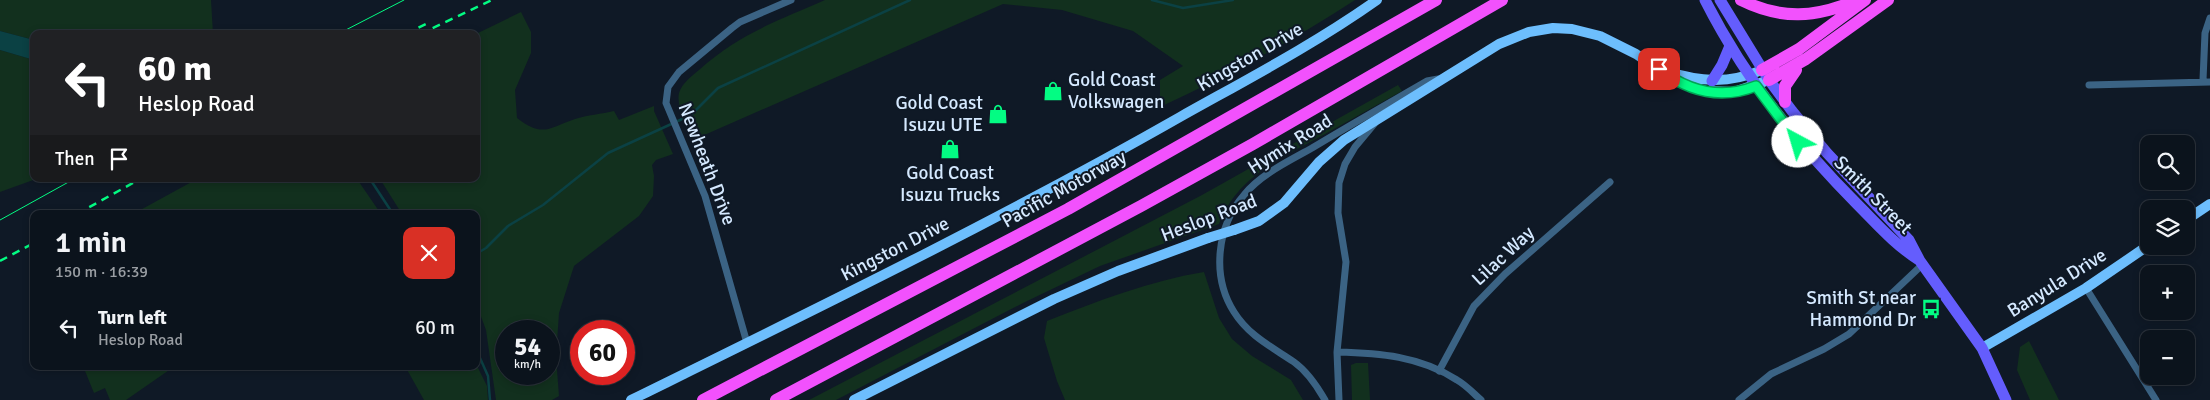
<!DOCTYPE html>
<meta charset="utf-8">
<style>
:root{--surface:#0b131c;--page:#192029;--text:#f1f3f6;--muted:#9a9ea3;--line:#2b323b}
body{margin:0;font-family:Signika,sans-serif;background:var(--page);color:var(--text);height:100vh;display:flex;flex-direction:column;font-size:19px;white-space:nowrap}
*{box-sizing:border-box;margin:0}
p{font-size:16px;color:var(--muted)}
.icon{flex:none;width:28px;height:28px;fill:none;stroke:currentColor;stroke-width:2;stroke-linecap:round;stroke-linejoin:round}
.map{position:relative;flex:1;overflow:hidden}
.details{position:absolute;left:30px;top:210px;width:450px;height:160px;display:flex;flex-direction:column;background:var(--surface);border-radius:10px;box-shadow:0 2px 8px #0003,0 0 0 1px var(--line)}
.details>*{flex:none}
.hud{position:absolute;left:30px;top:30px;width:450px;height:152px;border-radius:10px;box-shadow:0 2px 8px #0003,0 0 0 1px var(--line);background:#202124;color:#fff;overflow:hidden}
.buttons{position:absolute;left:2140px;top:135px;display:grid;gap:10px}
.buttons a{display:grid;place-items:center;width:55px;height:55px;border-radius:10px;background:var(--surface);box-shadow:0 2px 8px #0003,0 0 0 1px var(--line);font-size:25px}
.speed{position:absolute;left:495px;top:320px;display:flex;gap:10px;font-size:25px;font-weight:700;text-align:center}
.speed>*{display:grid;place-content:center;width:65px;height:65px;border-radius:50%;background:var(--surface);box-shadow:0 2px 8px #0003,0 0 0 1px var(--line);line-height:1}
.speed small{font-size:12px;font-weight:400}
.speed .limit{border:8px solid #d22;background:#fff;color:#111}
.pin{position:absolute;display:grid;place-items:center;width:42px;height:42px;color:#fff;margin:-21px;border-radius:10px;box-shadow:0 2px 8px #0006}
.me{position:absolute;width:55px;margin:-28px;rotate:321deg;stroke-linejoin:round;filter:drop-shadow(0 0 4px #0008)}
.turn{display:flex;align-items:center;gap:18px;height:105px;padding:0 25px;font-size:22px}
.turn .icon{width:65px;height:65px;stroke-width:2.5}
.turn b{display:block;font-size:35px;line-height:42px}
.then{display:flex;align-items:center;height:48px;padding:0 25px;background:#0003;gap:10px;font-size:19px}
.round{display:grid;place-items:center;flex:none;width:52px;height:52px;border-radius:10px;background:var(--page)}
.overview{display:flex;align-items:center;justify-content:space-between;height:85px;padding:0 25px}
h1{font-size:30px;font-weight:600;line-height:38px}
ul{padding:0;list-style:none}
li{display:flex;align-items:center;gap:15px;height:65px;padding:0 25px}
li div{flex:1}
li b{display:block;font-size:19px}
li em{font-style:normal}
.map>svg:first-child{display:block}
.green{fill:#12301e;fill-rule:evenodd}
.water{fill:#0b4144}
.lines{fill:none;stroke-linecap:round;stroke-linejoin:round}
.stream{stroke:#0b4144;stroke-width:2.5}
.street{stroke:#3b6384;stroke-width:7}
.secondary{stroke:#6dbefd;stroke-width:10}
.primary{stroke:#645dfd;stroke-width:11}
.highway{stroke:#f251fd;stroke-width:12}
.tram{stroke:#03fc83;stroke-width:1}
.rail{stroke:#03fc83;stroke-width:2.5;stroke-dasharray:8 6;stroke-linecap:butt}
.secondary-bridge{stroke:#6dbefd;stroke-width:10}
.route-casing{stroke:#02a455;stroke-width:12}
.route{stroke:#03fc83;stroke-width:9}
.labels{text-anchor:middle;dominant-baseline:central;stroke-width:4;stroke-linejoin:round;paint-order:stroke}
.street-label{font-size:19px;fill:#d5e9ff;stroke:#0f1926}
.poi-label{font-size:19px;fill:#d5e9ff;stroke:#0f1926;text-anchor:end}
</style>
<div class="map">
<svg width="2210" height="400" viewBox="0 0 2210 400">
<rect width="100%" height="100%" fill="#0f1926"/>
<!-- green -->
<path class="green" d="M0 0H211L213 34H34V40L0 31Z
M825 0H1355C1292 41 1228 76 1160 107V80L1183 66 1133 31 1062 10 1003 4 693 140C688 126 676 108 679 93 682 83 692 76 699 70 739 34 777 21 825 0Z
M521 12 531 32V53L515 90 517 118C543 138 549 128 575 119 587 115 602 114 614 111L619 120 654 106V111L673 154 656 160 652 165 654 176 653 196 639 216 574 266 559 313 556 357 559 396 552 400H496L486 330 476 303V214H402L380 179H476V34ZM506 331H549V374H506Z
M0 50 34 60V179H36L0 192Z
M1398 85 1402 91C1376 105 1351 120 1325 134 1283 157 1237 176 1219 224L1100 266 1023 303 836 400H809L1202 195Z
M197 179H357L381 214H133Z
M1204 272 1219 318 1232 339 1252 356 1291 380 1303 400H1065L1057 381 1044 338 1047 321C1098 301 1149 281 1204 272Z
M2029 341 2059 400H2030L2017 370 2020 347Z
M1356 363H1368L1370 400H1352L1351 365Z
M476 364 487 386 488 400H424L405 366H476Z
M83 366H175L126 400H110L105 388 94 393Z"/>
<!-- water -->
<path class="water" d="M0 31 34 40V60L0 50Z"/>
<g class="lines">
<!-- stream -->
<path class="stream" d="M1152 0 1183 8 1233 0
M370 179 393 214
M476 254 486 248 508 226 543 205 608 153 691 115 718 88 910 0
M476 349 488 376 490 400"/>
<!-- street -->
<path class="street" d="M2203 80 2205 33 2210 18
M2089 85 2210 82
M2086 288 2156 400
M747 343 705 196 666 103 668 87 679 72 732 28 740 22 791 0
M1337 352C1379 353 1420 356 1457 380 1466 385 1473 393 1481 400
M1439 371 1474 306 1505 274 1610 182
M1325 400C1317 386 1308 372 1294 362 1272 347 1249 336 1234 312 1211 276 1217 226 1244 195 1261 174 1289 161 1312 148 1350 125 1389 103 1427 81L1438 79
M1339 400 1337 352 1346 262 1338 213 1339 183 1345 164 1355 147 1375 123
M1739 400 1771 374 1824 349 1849 334 1923 264"/>
<!-- secondary -->
<path class="secondary" d="M1666 71C1700 82 1729 84 1762 70
M2186 220 2210 204
M1234 230 1259 221 1284 203 1319 162 1344 140 1499 44 1529 32 1553 28 1572 29 1600 36 1636 54 1675 81 1705 91 1734 92 1769 80
M1982 348 2086 288 2149 245
M631 400C816 309 1001 219 1180 117 1246 80 1315 44 1377 0
M854 400 1054 299 1118 271 1208 238"/>
<!-- primary -->
<path class="primary" d="M1705 0C1744 77 1796 143 1857 204 1877 224 1895 245 1919 260
M1720 0 1769 80 1792 111 1827 153 1909 240 1920 261 1982 348 2006 400
M1712 81 1722 65 1730 46"/>
<!-- highway -->
<path class="highway" d="M1741 0C1781 20 1816 18 1857 0
M1762 70 1799 49 1865 0
M1769 80 1806 59 1888 0
M1785 102V86L1796 70
M703 400 1068 209 1436 0
M776 400 1141 206 1253 144 1502 0"/>
<!-- tram -->
<path class="tram" d="M338 34 404 0
M0 220 74 179"/>
<!-- rail -->
<path class="rail" d="M406 34 426 24
M420 34 492 0
M77 214 140 179
M0 261 34 243"/>
<!-- secondary-bridge -->
<path class="secondary-bridge" d="M1208 238 1234 230"/>
</g>
<g class="lines">
<defs>
<path id="route" d="M1659 69C1688 91 1721 100 1756 86L1798 142"/>
</defs>
<!-- route casing -->
<use href="#route" class="route-casing"/>
<!-- route -->
<use href="#route" class="route"/>
</g>
<!-- icons -->
<defs>
<symbol id="shop-bare" viewBox="-9 -9 18 18"><path d="M-5-2.5h2.3a2.7 3.5 0 0 1 5.4 0H5L5.5 6h-11ZM-1.5-2.5h3a1.5 2.3 0 0 0-3 0Z" fill="#03fc83" stroke="#0f1926" stroke-width="2.5" paint-order="stroke"/></symbol>
<symbol id="bus-bare" viewBox="-9 -9 18 18"><path d="M-5-6H5V4H4V6H2V4H-2V6H-4V4H-5ZM-3.5-4V0h7V-4ZM-3.5 1.2v1.5H-2V1.2ZM2 1.2v1.5H3.5V1.2Z" fill="#03fc83" stroke="#0f1926" stroke-width="2.5" paint-order="stroke"/></symbol>
</defs>
<g fill-rule="evenodd">
<use href="#shop-bare" x="1039" y="77" width="28" height="28"/>
<use href="#shop-bare" x="984" y="100" width="28" height="28"/>
<use href="#shop-bare" x="936" y="135" width="28" height="28"/>
<use href="#bus-bare" x="1917" y="295" width="28" height="28"/>
</g>
<g class="labels">
<!-- street labels -->
<g class="street-label">
<text transform="translate(1250 57) rotate(-30)">Kingston Drive</text>
<text transform="translate(1290 144) rotate(-32)">Hymix Road</text>
<text transform="translate(707 164) rotate(69)">Newheath Drive</text>
<text transform="translate(1064 189) rotate(-29)">Pacific Motorway</text>
<text transform="translate(1873 195) rotate(45)">Smith Street</text>
<text transform="translate(1209 218) rotate(-21)">Heslop Road</text>
<text transform="translate(895 249) rotate(-27)">Kingston Drive</text>
<text transform="translate(1503 256) rotate(-43)">Lilac Way</text>
<text transform="translate(2057 283) rotate(-32)">Banyula Drive</text>
</g>
<!-- poi labels -->
<g class="poi-label">
<text x="1068" y="80" text-anchor="start">Gold Coast<tspan x="1068" dy="22">Volkswagen</tspan></text>
<text x="983" y="103">Gold Coast<tspan x="983" dy="22">Isuzu UTE</tspan></text>
<text x="950" y="173" text-anchor="middle">Gold Coast<tspan x="950" dy="22">Isuzu Trucks</tspan></text>
<text x="1916" y="298">Smith St near<tspan x="1916" dy="22">Hammond Dr</tspan></text>
</g>
</g>
</svg>
<div class="buttons">
<a><svg class="icon" aria-label="search" viewBox="0 0 24 24"><circle cx="10" cy="10" r="6"/><path d="M15 15l6 6"/></svg></a>
<a><svg class="icon" aria-label="layers" viewBox="0 0 24 24"><path d="M12 4l9 5-9 5-9-5zM3 14l9 5 9-5"/></svg></a>
<a>+</a>
<a>−</a>
</div>
<div class="speed"><div>54<small>km/h</small></div><div class="limit">60</div></div>
<div class="pin" style="left:1659px;top:69px;background:#d93025"><svg class="icon" aria-label="arrive" viewBox="0 0 24 24"><path d="M6 21V4h12l-3 4 3 4H6"/></svg></div>
<svg class="me" style="left:1798px;top:142px" viewBox="-20 -20 40 40"><circle r="19" fill="#fff"/><path d="M0-13L10 11 0 6-10 11z" fill="#03fc83"/></svg>
<div class="hud">
<div class="turn"><svg class="icon" aria-label="left" viewBox="0 0 24 24"><path d="M17 20v-9H6M10 6l-5 5 5 5"/></svg><div><b>60 m</b>Heslop Road</div></div>
<div class="then">Then<svg class="icon" aria-label="arrive" viewBox="0 0 24 24"><path d="M6 21V4h12l-3 4 3 4H6"/></svg></div>
</div>
<section class="details">
<div class="overview"><div><h1>1 min</h1><p>150 m · 16:39</p></div><a class="round" style="background:#d93025;color:#fff"><svg class="icon" aria-label="close" viewBox="0 0 24 24"><path d="M6 6l12 12M18 6L6 18"/></svg></a></div>
<ul>
<li><svg class="icon" aria-label="left" viewBox="0 0 24 24"><path d="M17 20v-9H6M10 6l-5 5 5 5"/></svg><div><b>Turn left</b><p>Heslop Road</p></div><em>60 m</em></li>
</ul>
</section>
</div>
